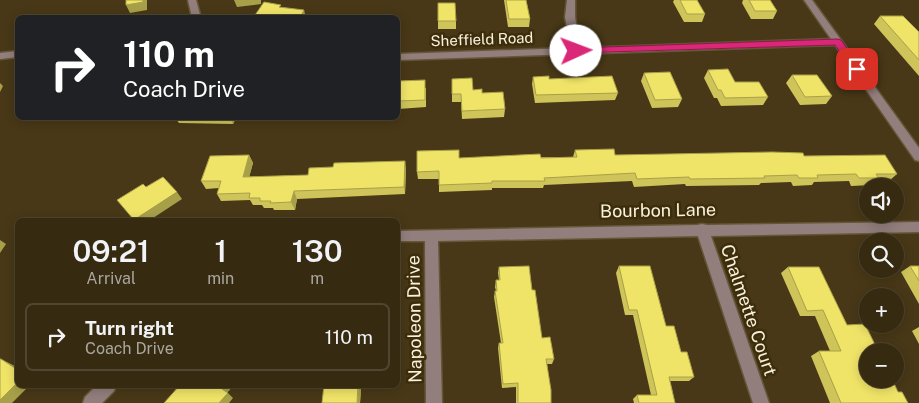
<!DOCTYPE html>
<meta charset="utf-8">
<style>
:root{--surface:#362a11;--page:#3d321a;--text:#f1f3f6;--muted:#aaa79f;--line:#504631}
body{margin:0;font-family:"Public Sans",sans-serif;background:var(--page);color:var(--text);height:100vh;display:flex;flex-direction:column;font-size:19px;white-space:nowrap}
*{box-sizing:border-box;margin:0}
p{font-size:16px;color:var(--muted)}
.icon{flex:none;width:28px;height:28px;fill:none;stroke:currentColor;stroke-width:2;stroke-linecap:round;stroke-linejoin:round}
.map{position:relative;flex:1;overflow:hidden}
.panel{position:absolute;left:15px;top:218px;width:385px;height:170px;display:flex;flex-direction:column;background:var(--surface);border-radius:8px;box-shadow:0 2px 12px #0003,0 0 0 1px var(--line)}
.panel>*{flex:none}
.hud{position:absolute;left:15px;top:15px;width:385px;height:105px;border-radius:8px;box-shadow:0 2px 12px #0003,0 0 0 1px var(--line);background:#202124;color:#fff;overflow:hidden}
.controls{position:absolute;left:859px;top:178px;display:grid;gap:10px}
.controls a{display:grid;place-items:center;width:45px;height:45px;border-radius:50%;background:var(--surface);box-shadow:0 2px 12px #0003,0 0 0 1px var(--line);font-size:25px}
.pin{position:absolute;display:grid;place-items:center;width:42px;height:42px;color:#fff;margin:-21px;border-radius:10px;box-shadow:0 2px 8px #0006}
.me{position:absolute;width:55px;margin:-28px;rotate:88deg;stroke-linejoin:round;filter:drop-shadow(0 0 4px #0008)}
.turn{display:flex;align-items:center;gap:18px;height:105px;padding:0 25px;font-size:22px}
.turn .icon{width:65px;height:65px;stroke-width:2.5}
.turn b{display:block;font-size:35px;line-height:42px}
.eta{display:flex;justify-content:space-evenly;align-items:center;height:85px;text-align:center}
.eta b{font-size:30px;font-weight:600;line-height:35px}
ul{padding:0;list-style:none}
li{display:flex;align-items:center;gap:15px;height:68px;margin:0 10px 8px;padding:0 15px;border:2px solid var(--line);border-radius:8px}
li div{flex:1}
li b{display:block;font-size:19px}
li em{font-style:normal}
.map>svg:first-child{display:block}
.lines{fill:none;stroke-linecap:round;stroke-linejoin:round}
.minor-casing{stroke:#645637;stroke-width:3}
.minor{fill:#927e7d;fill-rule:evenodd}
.wall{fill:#cec459}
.shaded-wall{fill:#a8a049}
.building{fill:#f0e468;stroke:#a8a049}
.route{fill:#db2777;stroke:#8e194d}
.labels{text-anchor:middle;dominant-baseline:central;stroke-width:5;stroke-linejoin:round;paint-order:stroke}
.far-street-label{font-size:15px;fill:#faf1de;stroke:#3d2e0b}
.street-label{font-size:18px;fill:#faf1de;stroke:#3d2e0b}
</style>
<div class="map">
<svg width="919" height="403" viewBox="0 0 919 403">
<rect width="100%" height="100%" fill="#483817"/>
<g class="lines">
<defs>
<path id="minor" d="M188 0H196L201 18H192Z
M567 0H575V17L580 48 831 39 804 0H812L919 148V161L915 160 835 45 398 60V54L571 48 565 17Z
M18 51V57L0 59V53Z
M919 222V232L711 236 769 403H753L698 236 438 241 442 403H426L425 241H398V231L697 225 702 224 707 225Z
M97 385H116L114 391 102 403H83L85 397Z"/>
</defs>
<!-- minor casing -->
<use href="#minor" class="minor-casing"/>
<!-- minor -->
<use href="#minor" class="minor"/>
</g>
<!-- wall -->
<path class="wall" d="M504 0H526L530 19 529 27H508Z
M674 0H697L705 14 702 22H684L673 2Z
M743 0H770L777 11 773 19H751L742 3Z
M438 3 456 21V29H438Z
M880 16 919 32V76L874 24Z
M708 70 735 82 768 97 763 105 721 106 717 98H714L704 78Z
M644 73 682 99 678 107 652 108 641 81Z
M792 75 832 96 826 104 800 105 786 83Z
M533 77 549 79 618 93 615 100 535 103 532 84Z
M452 79 473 90 482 93 505 109 504 117 462 119 461 102H452Z
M398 81 426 88V107L398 109Z
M175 118H236L233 124 179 123Z
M575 150 615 155 804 156 897 174 889 181H876L872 185 851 186 849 181 814 182 812 185 793 186 791 182 761 183 759 185 686 186 685 184 634 187 632 181 544 185 543 188H492V190L439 192V179H418L417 172 459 158 573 157Z
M249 155 253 163 249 177 308 175 406 168 405 194 297 199 295 210H274L273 208H264L262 205H253L250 200 221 201 217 194 219 188 206 189 201 181Z
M619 266 666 326 694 377 689 381H670L675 403H634L633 399 637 395H651L633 315H625L616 273Z
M910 266H919V304L901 272Z
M499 267 532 290 542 338 554 359 552 364H547L551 403H516V387L502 388 498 348 499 343H501L494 297 495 291H496L495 287 496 280H499L498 273Z
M788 267 847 325 898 392 908 403H830L811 356 819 351H830L815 316H800L781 273Z
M919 327V344L912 331Z
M324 385H369V388L361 389 360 403H322Z"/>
<!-- shaded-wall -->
<path class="shaded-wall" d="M143 0H147V10L130 13 126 5Z
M234 0H261V4L237 7Z
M304 10 306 18H300Z
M0 83 3 86 0 92Z
M230 118H236L233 124Z
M249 155 253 163 247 185 243 177Z
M405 161 406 168 405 194 404 187Z
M294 191 297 199 295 210 291 202Z
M177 192 182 199 150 220H134Z
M0 240 6 244 0 253Z
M1 359 11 364 18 368V370Z
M18 382V385H30L12 403H0V400Z
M225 385H234L227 393 222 389Z
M359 385 361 389 360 403H357Z
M228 393 233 398 229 403H219Z"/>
<!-- building -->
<path class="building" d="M126 0H143V2L126 5Z
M506 0H526L530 19H509Z
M680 0H697L705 14H687Z
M749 0H770L777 11H755Z
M264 2 281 5 279 7 304 10 300 18H253Z
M438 3H455L456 21H438Z
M880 16H903L919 32V60Z
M728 69 735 82H759L768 97 725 98 721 90H718L708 70Z
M670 72 682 99 655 100 644 73Z
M792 75H817L832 96 805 97Z
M549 76V79L612 76 618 93 536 95 533 77Z
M472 78 473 90 482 89V93L503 92 505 109 462 111 461 94H452V79Z
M425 80V100L398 101V81Z
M614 149 615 155 772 152 803 153 804 156 885 155 897 174H876L879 178H859L856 174 817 175 818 178H799L797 175 764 176 765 178 690 179 689 177 637 179 635 173 544 178 545 181H492V183L439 185V171L417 172V151L459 150V158L540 154 541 158 577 157 575 150Z
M249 155 243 177 308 175 309 168 333 167 334 163 405 161 404 187 294 191 291 202 270 203 271 201H260V198H249L250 193 217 194 221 181H201L210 156Z
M163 177 177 192 134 220 117 200 143 184 146 187Z
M529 266 532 290H535L542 338 550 337 554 359H546L551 390V403H518V383L503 384 499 343H503L495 291H497L496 280H500L499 267Z
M619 266H650L666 326H674L681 352H687L694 377H669L675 403H639L637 395H657L637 310H629Z
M910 266H919V281Z
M788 267H819L847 325 865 324 878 351H868V379H892L898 392H902L908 403H841L819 351H841L823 310 807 311Z
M18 329V335L15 336Z
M0 359H1L18 370V382L0 400Z
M180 385H225L222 389 228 393 219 403H164Z
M324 385H358L357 403H322Z"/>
<!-- route -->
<path class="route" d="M838 39 841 40 860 67V72H854L835 45 576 53 572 51 576 48Z"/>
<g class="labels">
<!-- far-street labels -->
<g class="far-street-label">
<text transform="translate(482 39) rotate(-2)">Sheffield Road</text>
</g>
<!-- street labels -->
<g class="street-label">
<text transform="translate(658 210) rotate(-1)">Bourbon Lane</text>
<text transform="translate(749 310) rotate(71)">Chalmette Court</text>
<text transform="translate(414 319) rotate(-91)">Napoleon Drive</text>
</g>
</g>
</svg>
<div class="controls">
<a><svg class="icon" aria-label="sound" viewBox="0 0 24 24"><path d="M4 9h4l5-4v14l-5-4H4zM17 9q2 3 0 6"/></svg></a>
<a><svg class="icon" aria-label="search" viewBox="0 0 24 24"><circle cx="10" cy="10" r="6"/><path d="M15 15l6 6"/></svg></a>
<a>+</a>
<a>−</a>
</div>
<div class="pin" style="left:857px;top:69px;background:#d93025"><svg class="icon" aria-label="arrive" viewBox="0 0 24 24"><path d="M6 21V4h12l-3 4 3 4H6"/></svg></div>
<svg class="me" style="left:576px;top:51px" viewBox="-20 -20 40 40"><circle r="19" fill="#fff"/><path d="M0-13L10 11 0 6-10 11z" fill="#db2777"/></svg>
<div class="hud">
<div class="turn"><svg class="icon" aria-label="right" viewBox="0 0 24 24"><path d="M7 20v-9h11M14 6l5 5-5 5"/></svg><div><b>110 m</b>Coach Drive</div></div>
</div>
<section class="panel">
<div class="eta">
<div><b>09:21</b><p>Arrival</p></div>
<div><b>1</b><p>min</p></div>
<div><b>130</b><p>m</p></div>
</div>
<ul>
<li><svg class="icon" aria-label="right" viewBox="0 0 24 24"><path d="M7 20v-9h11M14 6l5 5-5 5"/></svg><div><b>Turn right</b><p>Coach Drive</p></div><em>110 m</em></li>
</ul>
</section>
</div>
